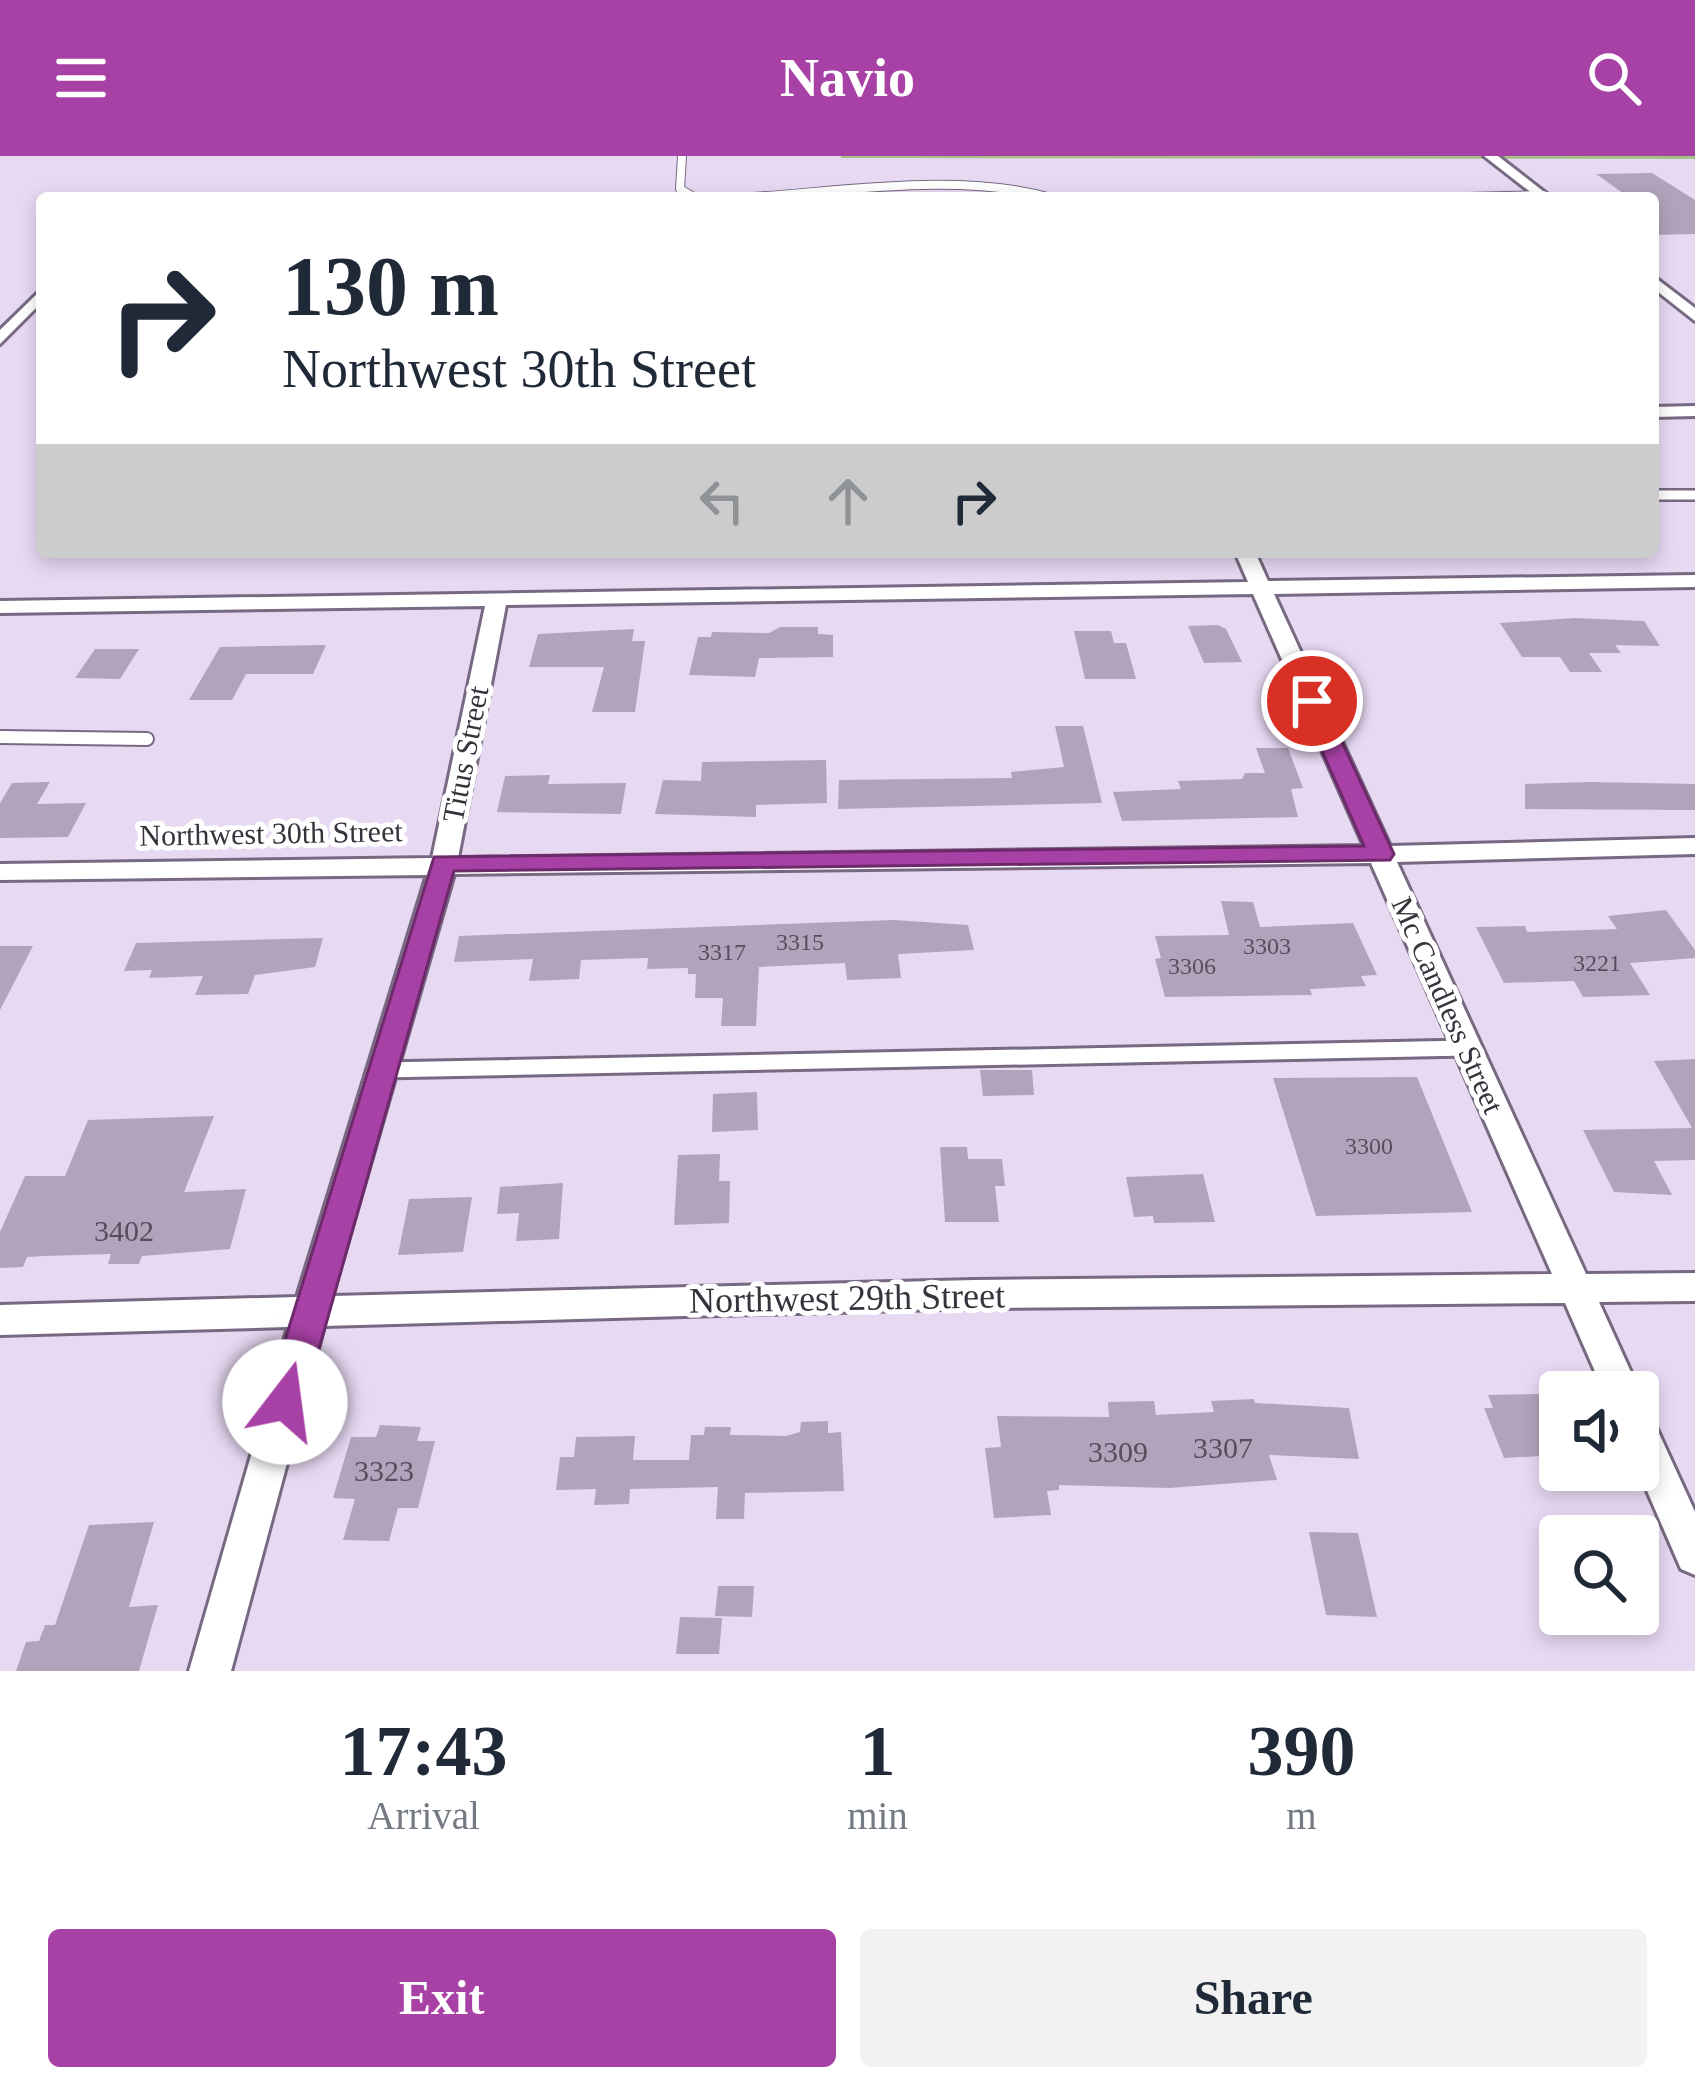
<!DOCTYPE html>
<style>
:root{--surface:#fff;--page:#f2f2f3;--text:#1f2937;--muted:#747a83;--accent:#a841a5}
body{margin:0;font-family:"Times New Roman",serif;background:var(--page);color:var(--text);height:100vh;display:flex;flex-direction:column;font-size:45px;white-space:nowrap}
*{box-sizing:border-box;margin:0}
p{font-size:39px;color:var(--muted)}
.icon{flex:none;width:66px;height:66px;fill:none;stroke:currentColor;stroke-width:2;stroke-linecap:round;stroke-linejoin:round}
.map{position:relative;height:1515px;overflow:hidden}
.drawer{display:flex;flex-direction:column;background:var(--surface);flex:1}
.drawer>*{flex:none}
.hud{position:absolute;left:36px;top:36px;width:1623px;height:366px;border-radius:12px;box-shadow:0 6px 18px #0003;background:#fff;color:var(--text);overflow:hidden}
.tools{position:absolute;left:1539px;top:1215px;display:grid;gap:24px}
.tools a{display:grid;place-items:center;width:120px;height:120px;border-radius:12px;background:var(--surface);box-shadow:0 6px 18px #0003;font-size:60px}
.pin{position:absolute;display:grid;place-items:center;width:102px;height:102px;color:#fff;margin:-51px;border:6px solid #fff;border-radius:50%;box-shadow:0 3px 12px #0007}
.me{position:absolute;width:132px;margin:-66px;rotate:15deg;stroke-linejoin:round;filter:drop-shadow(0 0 9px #0008)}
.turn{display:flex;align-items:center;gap:42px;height:252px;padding:0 48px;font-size:54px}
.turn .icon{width:156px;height:156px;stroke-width:2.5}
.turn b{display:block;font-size:84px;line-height:102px}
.lanes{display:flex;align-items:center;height:114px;padding:0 48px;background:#0003;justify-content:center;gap:60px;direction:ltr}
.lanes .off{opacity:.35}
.eta{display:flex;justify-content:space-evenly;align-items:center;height:204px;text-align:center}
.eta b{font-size:72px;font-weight:600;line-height:84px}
.cta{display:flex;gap:24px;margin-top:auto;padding:24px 48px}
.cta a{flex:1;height:138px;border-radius:12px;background:var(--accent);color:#fff;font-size:48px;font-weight:600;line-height:138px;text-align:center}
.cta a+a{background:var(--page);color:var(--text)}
header{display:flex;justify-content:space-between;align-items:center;height:156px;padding:0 48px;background:var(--accent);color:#fff;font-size:54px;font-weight:600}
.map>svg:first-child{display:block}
.green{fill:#a5c085}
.building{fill:#b1a3bc}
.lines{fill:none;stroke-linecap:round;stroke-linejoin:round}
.service-far3-casing{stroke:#776981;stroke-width:10}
.service-far2-casing{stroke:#776981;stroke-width:14}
.service-far1-casing{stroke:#776981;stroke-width:16}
.service-casing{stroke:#776981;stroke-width:21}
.minor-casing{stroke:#776981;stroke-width:6}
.service-far3{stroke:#fff;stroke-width:8}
.service-far2{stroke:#fff;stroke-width:9}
.service-far1{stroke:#fff;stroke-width:12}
.service{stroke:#fff;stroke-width:15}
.minor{fill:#fff;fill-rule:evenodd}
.route{fill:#a841a5;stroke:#6d2a6b;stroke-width:3}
.labels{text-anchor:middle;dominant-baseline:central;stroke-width:10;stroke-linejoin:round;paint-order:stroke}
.number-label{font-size:24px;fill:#564e5c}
.street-label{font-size:30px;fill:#38323c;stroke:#fff}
.near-number-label{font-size:30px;fill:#564e5c}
.near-street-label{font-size:36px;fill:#38323c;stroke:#fff}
</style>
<header><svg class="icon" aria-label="menu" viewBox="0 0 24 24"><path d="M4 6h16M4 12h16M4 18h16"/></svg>Navio<svg class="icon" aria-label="search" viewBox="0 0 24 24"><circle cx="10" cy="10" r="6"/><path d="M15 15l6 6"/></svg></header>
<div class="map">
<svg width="1695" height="1515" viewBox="0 0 1695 1515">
<rect width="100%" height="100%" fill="#e8d9f3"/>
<!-- green -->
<path class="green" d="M841 0H1695V3L841 2Z"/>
<!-- building -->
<path class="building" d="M1652 17 1695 44V78L1653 79V42H1630L1596 18Z
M1575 462 1644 465 1660 490 1615 489 1621 497H1589L1602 516H1570L1560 501H1522L1500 467Z
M1218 469 1226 473 1242 506 1204 507 1188 470Z
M780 471H818V478L833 479V501L759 502 755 521 689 519 698 481H711L712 476 769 477Z
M634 473 632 485H645L635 556H592L604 511H529L538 478Z
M1074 475H1111L1114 487H1126L1136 523H1085Z
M326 489 313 518H246L232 544H189L220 491Z
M95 493H139L120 523 75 522Z
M1055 570H1083L1102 647 838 653 839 624 1012 622 1011 616 1064 611Z
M1256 592H1288L1303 632 1291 633 1298 661 1122 665 1113 636 1181 633 1178 625 1242 623 1245 617H1265Z
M826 604 827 647 756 649V661L655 658 663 624 701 625 702 606Z
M550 619 548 628 626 627 621 658 497 656 505 620Z
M50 626 37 648 86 647 68 681 0 682V647L12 627Z
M1590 626 1695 628V654L1525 653V628Z
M1221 745 1253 746 1260 771 1353 767 1377 819 1361 820 1366 830 1310 833 1312 839 1165 841 1155 803 1161 802 1155 780 1229 779Z
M1666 754 1695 794V802L1630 807 1650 839 1583 841 1574 825 1504 827 1476 771 1525 770 1527 776 1617 773 1608 760Z
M894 764 968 769 974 794 898 798 901 822 847 824 845 807 759 811 756 870H721L723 842H695L696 818H688V812L647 813 648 802 581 804 579 823 529 825 533 803 454 806 459 780Z
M323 782 315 811 255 819 248 838 195 839 203 820 149 822 152 814 124 815 136 787Z
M0 790H33L0 854Z
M1695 903V1004L1654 1005 1672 1039 1614 1036 1583 974 1692 972 1654 905Z
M980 914H1032L1034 939 983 940Z
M1417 921 1472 1056 1316 1060 1273 922Z
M757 936 758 974 712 976 713 938Z
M214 960 184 1036 246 1033 230 1093 142 1100 139 1108H108L111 1098 45 1100 27 1101 23 1111 0 1112V1076L25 1020H65L88 964Z
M940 991H967L968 1003H1002L1005 1030H995L999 1066H945Z
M720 998 719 1025H730L729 1067 674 1069 678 999Z
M1203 1018 1215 1066 1154 1067 1153 1060 1134 1061 1126 1021Z
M563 1027 559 1083 516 1085 519 1057 497 1058 500 1031Z
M472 1041 463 1096 398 1099 409 1043Z
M1539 1238 1551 1265H1560V1299L1504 1302 1484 1252H1493L1488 1239Z
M1254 1243 1255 1247 1349 1252 1359 1303 1269 1299 1277 1324 1169 1332 1059 1329V1334L1047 1335 1051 1359 994 1362 985 1292 1001 1291 997 1260 1109 1261 1108 1246 1154 1245 1156 1259 1214 1256 1211 1245Z
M828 1265V1277L841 1276 844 1335 745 1337 744 1363H716L718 1331 630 1333 629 1348 594 1349 596 1333 556 1334 560 1301H574L576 1281 635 1280 633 1304H689L691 1279H704L705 1271H731L730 1279 786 1280 800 1276 801 1266Z
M380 1269 421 1271 417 1285H435L418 1352H398L389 1385 343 1384 355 1343 333 1342 351 1281H376Z
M154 1366 129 1451 158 1449 139 1515H16L26 1486 39 1485 45 1469H55L89 1369Z
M1309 1376 1358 1377 1377 1461 1326 1459Z
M718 1430H754L752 1461 715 1460Z
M680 1461 722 1462 719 1498H676Z"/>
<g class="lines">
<defs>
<path id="service-far3" d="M682 0 680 33 695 42
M737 42C834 37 957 15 1051 42
M1428 42 1543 39"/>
<path id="service-far2" d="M1653 339H1695"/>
<path id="service-far1" d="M0 581 147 583"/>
<path id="service" d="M382 914 1467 892"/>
<path id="minor" d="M1484 0H1498L1552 42H1538Z
M1653 120 1695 152V165L1653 132Z
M42 133V146L0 188V174Z
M1695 250V260L1653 261V251Z
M1235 396H1255L1268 425 1695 419V431L1274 438 1390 690 1695 682V698L1397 706 1586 1118 1695 1117V1145L1599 1146 1640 1236 1638 1241V1236H1604L1565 1147 975 1152 324 1170 231 1515H189L288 1171 0 1179V1149L297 1141 427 719 0 724V708L432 702 485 450 0 457V445L1248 426ZM1253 438 1364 690 458 702 506 449ZM1371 707 1552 1118 975 1124 332 1140 454 718Z
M1638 1255 1651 1260 1695 1356V1419L1681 1413 1638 1314Z"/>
</defs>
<!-- service-far3 casing -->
<use href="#service-far3" class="service-far3-casing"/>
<!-- service-far2 casing -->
<use href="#service-far2" class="service-far2-casing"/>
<!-- service-far1 casing -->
<use href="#service-far1" class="service-far1-casing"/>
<!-- service casing -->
<use href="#service" class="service-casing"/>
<!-- minor casing -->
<use href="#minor" class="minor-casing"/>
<!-- service-far3 -->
<use href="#service-far3" class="service-far3"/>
<!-- service-far2 -->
<use href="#service-far2" class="service-far2"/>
<!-- service-far1 -->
<use href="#service-far1" class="service-far1"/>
<!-- service -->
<use href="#service" class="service"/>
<!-- minor -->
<use href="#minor" class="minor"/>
</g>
<!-- route -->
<path class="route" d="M1312 538 1323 545 1394 698 1390 704 454 715 304 1246 298 1257 285 1262 272 1257 266 1246 434 701 1364 690 1300 545Z"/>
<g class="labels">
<!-- number labels -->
<g class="number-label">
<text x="800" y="786">3315</text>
<text x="1267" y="790">3303</text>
<text x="722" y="796">3317</text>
<text x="1597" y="807">3221</text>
<text x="1192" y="810">3306</text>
<text x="1369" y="990">3300</text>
</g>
<!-- street labels -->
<g class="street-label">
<text transform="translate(465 598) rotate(-79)">Titus Street</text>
<text transform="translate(271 677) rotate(-1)">Northwest 30th Street</text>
<text transform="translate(1448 849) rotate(66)">Mc Candless Street</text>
</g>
<!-- near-number labels -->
<g class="near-number-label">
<text x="124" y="1074">3402</text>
<text x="1223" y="1291">3307</text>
<text x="1118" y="1295">3309</text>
<text x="384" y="1314">3323</text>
</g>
<!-- near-street labels -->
<g class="near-street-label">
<text transform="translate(847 1142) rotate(-1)">Northwest 29th Street</text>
</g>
</g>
</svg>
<div class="tools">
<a><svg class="icon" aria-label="sound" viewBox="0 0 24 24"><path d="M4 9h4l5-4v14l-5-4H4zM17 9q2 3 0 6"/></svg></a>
<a><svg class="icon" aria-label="search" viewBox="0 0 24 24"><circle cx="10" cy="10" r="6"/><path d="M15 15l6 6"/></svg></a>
</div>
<div class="pin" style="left:1312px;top:545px;background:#d93025"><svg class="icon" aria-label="arrive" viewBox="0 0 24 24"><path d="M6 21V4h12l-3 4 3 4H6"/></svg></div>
<svg class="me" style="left:285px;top:1246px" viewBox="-20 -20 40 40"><circle r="19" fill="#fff"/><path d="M0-13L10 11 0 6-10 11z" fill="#a841a5"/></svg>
<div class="hud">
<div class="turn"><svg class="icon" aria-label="right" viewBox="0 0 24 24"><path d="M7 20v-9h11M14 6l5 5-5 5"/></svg><div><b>130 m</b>Northwest 30th Street</div></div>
<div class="lanes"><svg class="icon off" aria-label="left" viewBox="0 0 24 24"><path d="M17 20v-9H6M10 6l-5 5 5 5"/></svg><svg class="icon off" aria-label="ahead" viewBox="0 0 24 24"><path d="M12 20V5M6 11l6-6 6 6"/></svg><svg class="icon" aria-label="right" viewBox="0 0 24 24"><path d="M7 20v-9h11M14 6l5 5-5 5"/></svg></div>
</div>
</div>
<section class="drawer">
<div class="eta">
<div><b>17:43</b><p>Arrival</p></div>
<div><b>1</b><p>min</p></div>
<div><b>390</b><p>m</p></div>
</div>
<div class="cta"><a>Exit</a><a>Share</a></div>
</section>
